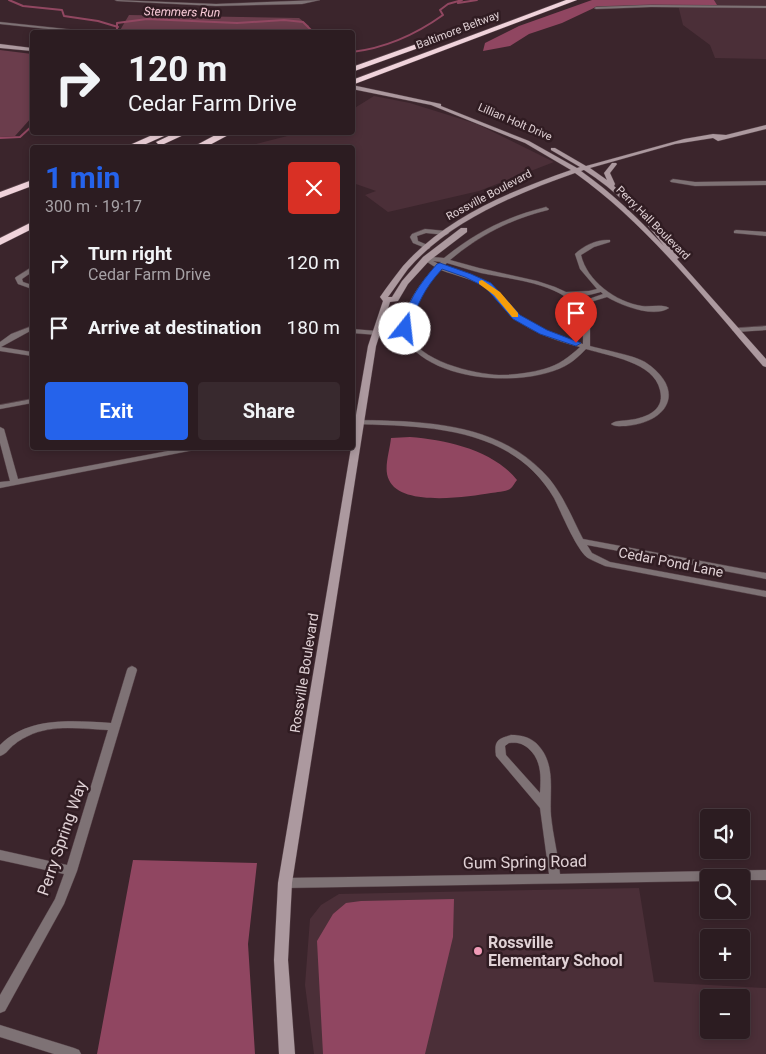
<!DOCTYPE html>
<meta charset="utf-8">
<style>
:root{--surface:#2c1c21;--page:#38292e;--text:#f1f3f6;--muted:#a6a1a5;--line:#483a3f;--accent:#2563eb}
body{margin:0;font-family:Roboto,sans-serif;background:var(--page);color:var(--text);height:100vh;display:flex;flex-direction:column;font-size:19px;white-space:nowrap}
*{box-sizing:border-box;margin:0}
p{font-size:16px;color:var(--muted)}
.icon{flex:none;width:28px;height:28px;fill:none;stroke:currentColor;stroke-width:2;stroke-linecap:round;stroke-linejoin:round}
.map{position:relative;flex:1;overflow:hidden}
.panel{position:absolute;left:30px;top:145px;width:325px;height:305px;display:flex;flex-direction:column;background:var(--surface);border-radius:5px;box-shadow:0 2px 8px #0003,0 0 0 1px var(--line)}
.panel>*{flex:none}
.hud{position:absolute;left:30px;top:30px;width:325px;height:105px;border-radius:5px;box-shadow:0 2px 8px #0003,0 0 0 1px var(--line);background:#2c1c21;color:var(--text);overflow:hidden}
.buttons{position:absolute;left:700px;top:809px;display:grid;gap:10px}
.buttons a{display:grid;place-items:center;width:50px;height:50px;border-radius:5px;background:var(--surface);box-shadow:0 2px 8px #0003,0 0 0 1px var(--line);font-size:25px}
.pin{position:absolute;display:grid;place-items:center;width:42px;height:42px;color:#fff;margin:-51px -21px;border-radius:50% 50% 50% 0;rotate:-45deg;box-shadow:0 0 5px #0007}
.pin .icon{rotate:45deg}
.me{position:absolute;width:55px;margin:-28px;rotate:16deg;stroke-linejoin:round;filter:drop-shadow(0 0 4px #0008)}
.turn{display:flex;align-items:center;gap:18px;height:105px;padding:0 15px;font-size:22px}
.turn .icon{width:65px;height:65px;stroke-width:2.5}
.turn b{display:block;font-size:35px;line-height:42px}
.round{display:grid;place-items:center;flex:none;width:52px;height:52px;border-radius:5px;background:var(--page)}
.overview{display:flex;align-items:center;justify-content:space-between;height:85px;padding:0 15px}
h1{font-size:30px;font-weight:700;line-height:38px;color:var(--accent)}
.button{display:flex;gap:10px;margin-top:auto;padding:10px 15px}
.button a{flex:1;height:58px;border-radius:5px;background:var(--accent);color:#fff;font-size:20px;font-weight:700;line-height:58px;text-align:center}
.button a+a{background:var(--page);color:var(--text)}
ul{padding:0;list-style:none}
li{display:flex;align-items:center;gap:15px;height:65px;padding:0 15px}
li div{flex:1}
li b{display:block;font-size:19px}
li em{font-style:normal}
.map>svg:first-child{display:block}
.built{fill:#4b2f38;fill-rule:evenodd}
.green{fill:#6b3d4c}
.forest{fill:#904661}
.water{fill:#914761}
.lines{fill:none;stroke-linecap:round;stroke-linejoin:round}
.stream{stroke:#914761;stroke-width:2}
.minor-casing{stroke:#554147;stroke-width:1}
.secondary-casing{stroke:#554147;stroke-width:1}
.motorway-casing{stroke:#554147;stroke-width:1}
.minor{fill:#7e7275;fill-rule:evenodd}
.secondary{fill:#ac999f;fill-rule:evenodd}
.motorway{fill:#f0d3db;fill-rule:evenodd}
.route{fill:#2563eb;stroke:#184099}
.slow{fill:#f59e0b}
.poi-dot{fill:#f09ab6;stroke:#301c22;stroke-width:2}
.labels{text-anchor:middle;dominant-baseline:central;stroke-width:5;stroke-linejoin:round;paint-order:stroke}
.far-street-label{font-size:11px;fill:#e0d1d5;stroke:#301c22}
.far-water-label{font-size:12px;font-style:italic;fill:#f9cbd8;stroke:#301c22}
.street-label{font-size:14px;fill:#e0d1d5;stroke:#301c22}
.near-street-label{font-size:16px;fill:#e0d1d5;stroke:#301c22}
.near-poi-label{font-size:16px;font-weight:bold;fill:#e0d1d5;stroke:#301c22;text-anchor:start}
</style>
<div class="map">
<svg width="766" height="1054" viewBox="0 0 766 1054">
<rect width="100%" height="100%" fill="#3b252c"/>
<!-- built -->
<path class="built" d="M714 0H766V59L715 58 710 45 683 25 678 5H716Z
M374 96 410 103 477 124 554 162 479 191 388 212 365 195 376 191 353 183 352 148H252L248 146 299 133 352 132 353 109Z
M639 888 654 982 766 988V1054H314L305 985 310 919 321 905 339 894ZM709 998H741V1030H709Z"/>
<!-- green -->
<path class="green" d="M129 15 299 18 309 26 308 32H119Z
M0 50 32 54V117L15 136 0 137Z"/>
<!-- forest -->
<path class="forest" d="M592 0H714L717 5 596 7 562 23 529 34 510 46 483 51 485 43 519 26Z
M133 860 257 863 248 944 255 1054H97Z
M454 899 453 937 425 1054H323L317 941 333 914 346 903 361 901Z"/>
<!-- water -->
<path class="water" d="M410 437C447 440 493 450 517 480 515 482 513 487 510 489 505 492 496 492 491 493 468 497 401 507 389 480 383 469 390 450 391 438Z"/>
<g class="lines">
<!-- stream -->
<path class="stream" d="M9 0 23 6 62 10 64 16 98 21 118 27
M458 3 477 0
M117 32V23L147 19 237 23 284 20 303 22 311 30 309 32
M352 52C386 48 415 35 443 15L440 10 448 4 462 0
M0 138 20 137 32 126"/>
<defs>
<path id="minor" d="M115 0 216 4 320 0 302 4 216 6 117 1Z
M651 5 766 6V8L651 7 596 9 594 8 596 7Z
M0 22 85 31 87 32H77L0 24Z
M673 179 695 182 766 181V185L695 186 671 182 670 181Z
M546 207 549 209 548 210C511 219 480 235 450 260L479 268 537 281 555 287 566 292 589 291 597 289 580 269 575 254C584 245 598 239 610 240V242L594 247 581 255C587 281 616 302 642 306 651 307 663 304 669 308 654 318 622 306 607 297L587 303 583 308 590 325V346C604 350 633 355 645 362 686 389 670 422 626 426 620 426 615 427 611 424 616 420 623 421 629 420 638 419 648 416 654 411 661 405 662 398 660 390 654 362 609 356 586 349 580 355 573 362 565 366 523 388 429 382 404 337L352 333V329L402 333C400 310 421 282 435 267L424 260V258L433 257 444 258C476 232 506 217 546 207ZM433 261 441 262 439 264ZM447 263C458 266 469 270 481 273 509 279 561 283 578 309 584 320 583 332 583 344 560 337 533 329 517 313 507 304 501 292 490 285 477 275 459 272 444 266ZM441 270C456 276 474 279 487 288 498 296 503 309 513 317 532 333 557 341 580 347 569 357 559 365 544 369 530 373 514 375 499 375 474 374 417 361 409 333 404 316 429 281 441 270ZM601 292 603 294 583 301 580 304 572 296 589 295Z
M425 229 446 231 449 233 446 235 426 233 417 236 418 241 430 246V248L428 249 413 243 410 237 412 234Z
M736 230 766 232V236L734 233V231Z
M32 267V272L22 279 23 282 32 285V289L18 284 15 278 16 277Z
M32 326V330L1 347 32 352V356L0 351V342L11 334Z
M766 326V330L736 332 732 330 736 328Z
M32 399V403L0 409V405Z
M352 420C418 421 493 421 542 471 561 489 571 516 583 539L766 573V579L587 545 592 553 610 562 766 591V597L605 566C599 563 593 561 588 558 577 551 561 512 554 498 512 426 426 426 352 424Z
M0 427 4 429 18 479 184 448H198L194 450 0 488V482L10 481 0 443Z
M132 666 136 668 137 670 77 871 64 904 5 1011 0 1013V995L55 899 64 874 0 860V850L67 865 108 730C83 729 52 724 28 736 24 738 18 741 15 744 9 748 7 754 0 756V745C29 716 73 721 111 723L127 670 128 668Z
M511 735C521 735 529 737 536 743 557 763 549 791 551 816 553 836 558 854 560 874L766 870V880H741V878H709V881L285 888 281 886 279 883 281 880 285 878 549 874 540 808 496 756C494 741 497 739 511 735ZM509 743C517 742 522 743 528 748 542 760 541 777 540 793L506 755 505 746Z
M0 1025 74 1048 79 1050 81 1054H54L0 1037Z"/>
<path id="secondary" d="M0 44 32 48V51L0 48Z
M352 85 441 104V106L529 141 577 168 580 167 551 150V148H555L586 166 684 139 713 134 726 135 766 125V129L718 141 713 138 675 144 590 168 607 180 604 173 612 163H616L617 164 610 173 615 184 614 186 652 222 680 257 677 259 766 359V367L763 366C706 300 646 223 575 173 516 194 451 220 408 269 401 278 395 288 388 297H392L402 281 423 257 461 228H467V232L429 261 408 284 398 301 390 302 376 346 292 883 288 960 295 1054H279L274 960 278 883 351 448H352V438L368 346 383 301 380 297C387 287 395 276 403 266 446 217 511 191 571 170L525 143 431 105 352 89ZM584 170C615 190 642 216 664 246 638 218 612 193 581 171Z"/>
<path id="motorway" d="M566 0H577L352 85V80Z
M467 26 474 28 352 72V67Z
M159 132H173L137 148H123Z
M177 132H190L164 144H158L156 142Z
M221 132H234L204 148H191Z
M32 180V186L0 198V192Z
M32 222V229L0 245V238Z"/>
</defs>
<!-- minor casing -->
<use href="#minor" class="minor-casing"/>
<!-- secondary casing -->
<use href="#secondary" class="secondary-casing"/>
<!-- motorway casing -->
<use href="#motorway" class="motorway-casing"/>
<!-- minor -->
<use href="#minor" class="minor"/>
<!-- secondary -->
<use href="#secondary" class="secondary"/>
<!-- motorway -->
<use href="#motorway" class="motorway"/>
</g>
<!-- route -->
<path class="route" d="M440 263 471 274 491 283 520 315 547 330 581 343 576 346 540 334 513 319 485 287 465 277 442 269C424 289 417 304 410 329L405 332 402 331 400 329C409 300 417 287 437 264Z"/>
<!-- slow -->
<path class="slow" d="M482 280 500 292 518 313V317H512L494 295 479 284V281Z"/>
<!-- markers -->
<circle class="poi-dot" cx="478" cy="951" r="5"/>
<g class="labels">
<!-- far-street labels -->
<g class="far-street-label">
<text transform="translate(458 30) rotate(-21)">Baltimore Beltway</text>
<text transform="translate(515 122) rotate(23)">Lillian Holt Drive</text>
<text transform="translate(489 195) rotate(-28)">Rossville Boulevard</text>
<text transform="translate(653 223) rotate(45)">Perry Hall Boulevard</text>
</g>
<!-- far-water labels -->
<g class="far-water-label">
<text transform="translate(182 12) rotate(1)">Stemmers Run</text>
</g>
<!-- street labels -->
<g class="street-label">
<text transform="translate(671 562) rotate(11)">Cedar Pond Lane</text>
<text transform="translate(304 673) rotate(-81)">Rossville Boulevard</text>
</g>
<!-- near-street labels -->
<g class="near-street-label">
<text transform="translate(62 838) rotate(-71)">Perry Spring Way</text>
<text transform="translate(525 862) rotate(-1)">Gum Spring Road</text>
</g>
<!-- near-poi labels -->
<g class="near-poi-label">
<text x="488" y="942">Rossville<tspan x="488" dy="18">Elementary School</tspan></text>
</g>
</g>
</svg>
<div class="buttons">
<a><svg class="icon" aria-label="sound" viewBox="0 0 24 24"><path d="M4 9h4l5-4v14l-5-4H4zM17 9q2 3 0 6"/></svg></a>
<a><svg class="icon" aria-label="search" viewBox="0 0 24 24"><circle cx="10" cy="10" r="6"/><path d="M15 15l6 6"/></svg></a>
<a>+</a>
<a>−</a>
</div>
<div class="pin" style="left:576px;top:343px;background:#d93025"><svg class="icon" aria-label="arrive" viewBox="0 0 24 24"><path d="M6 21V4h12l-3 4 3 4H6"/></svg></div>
<svg class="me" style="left:405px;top:329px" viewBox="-20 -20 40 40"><circle r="19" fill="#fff"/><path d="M0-13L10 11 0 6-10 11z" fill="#2563eb"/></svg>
<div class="hud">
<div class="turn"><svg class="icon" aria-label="right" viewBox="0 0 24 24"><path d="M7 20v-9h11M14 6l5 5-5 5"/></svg><div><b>120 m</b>Cedar Farm Drive</div></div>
</div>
<section class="panel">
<div class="overview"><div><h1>1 min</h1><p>300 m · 19:17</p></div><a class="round" style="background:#d93025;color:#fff"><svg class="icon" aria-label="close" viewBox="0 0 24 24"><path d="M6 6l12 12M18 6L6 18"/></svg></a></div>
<ul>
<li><svg class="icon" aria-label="right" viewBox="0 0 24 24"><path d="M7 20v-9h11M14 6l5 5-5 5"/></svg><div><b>Turn right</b><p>Cedar Farm Drive</p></div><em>120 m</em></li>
<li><svg class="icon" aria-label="arrive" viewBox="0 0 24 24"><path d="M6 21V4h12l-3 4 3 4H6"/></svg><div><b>Arrive at destination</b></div><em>180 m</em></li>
</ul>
<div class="button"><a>Exit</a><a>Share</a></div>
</section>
</div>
